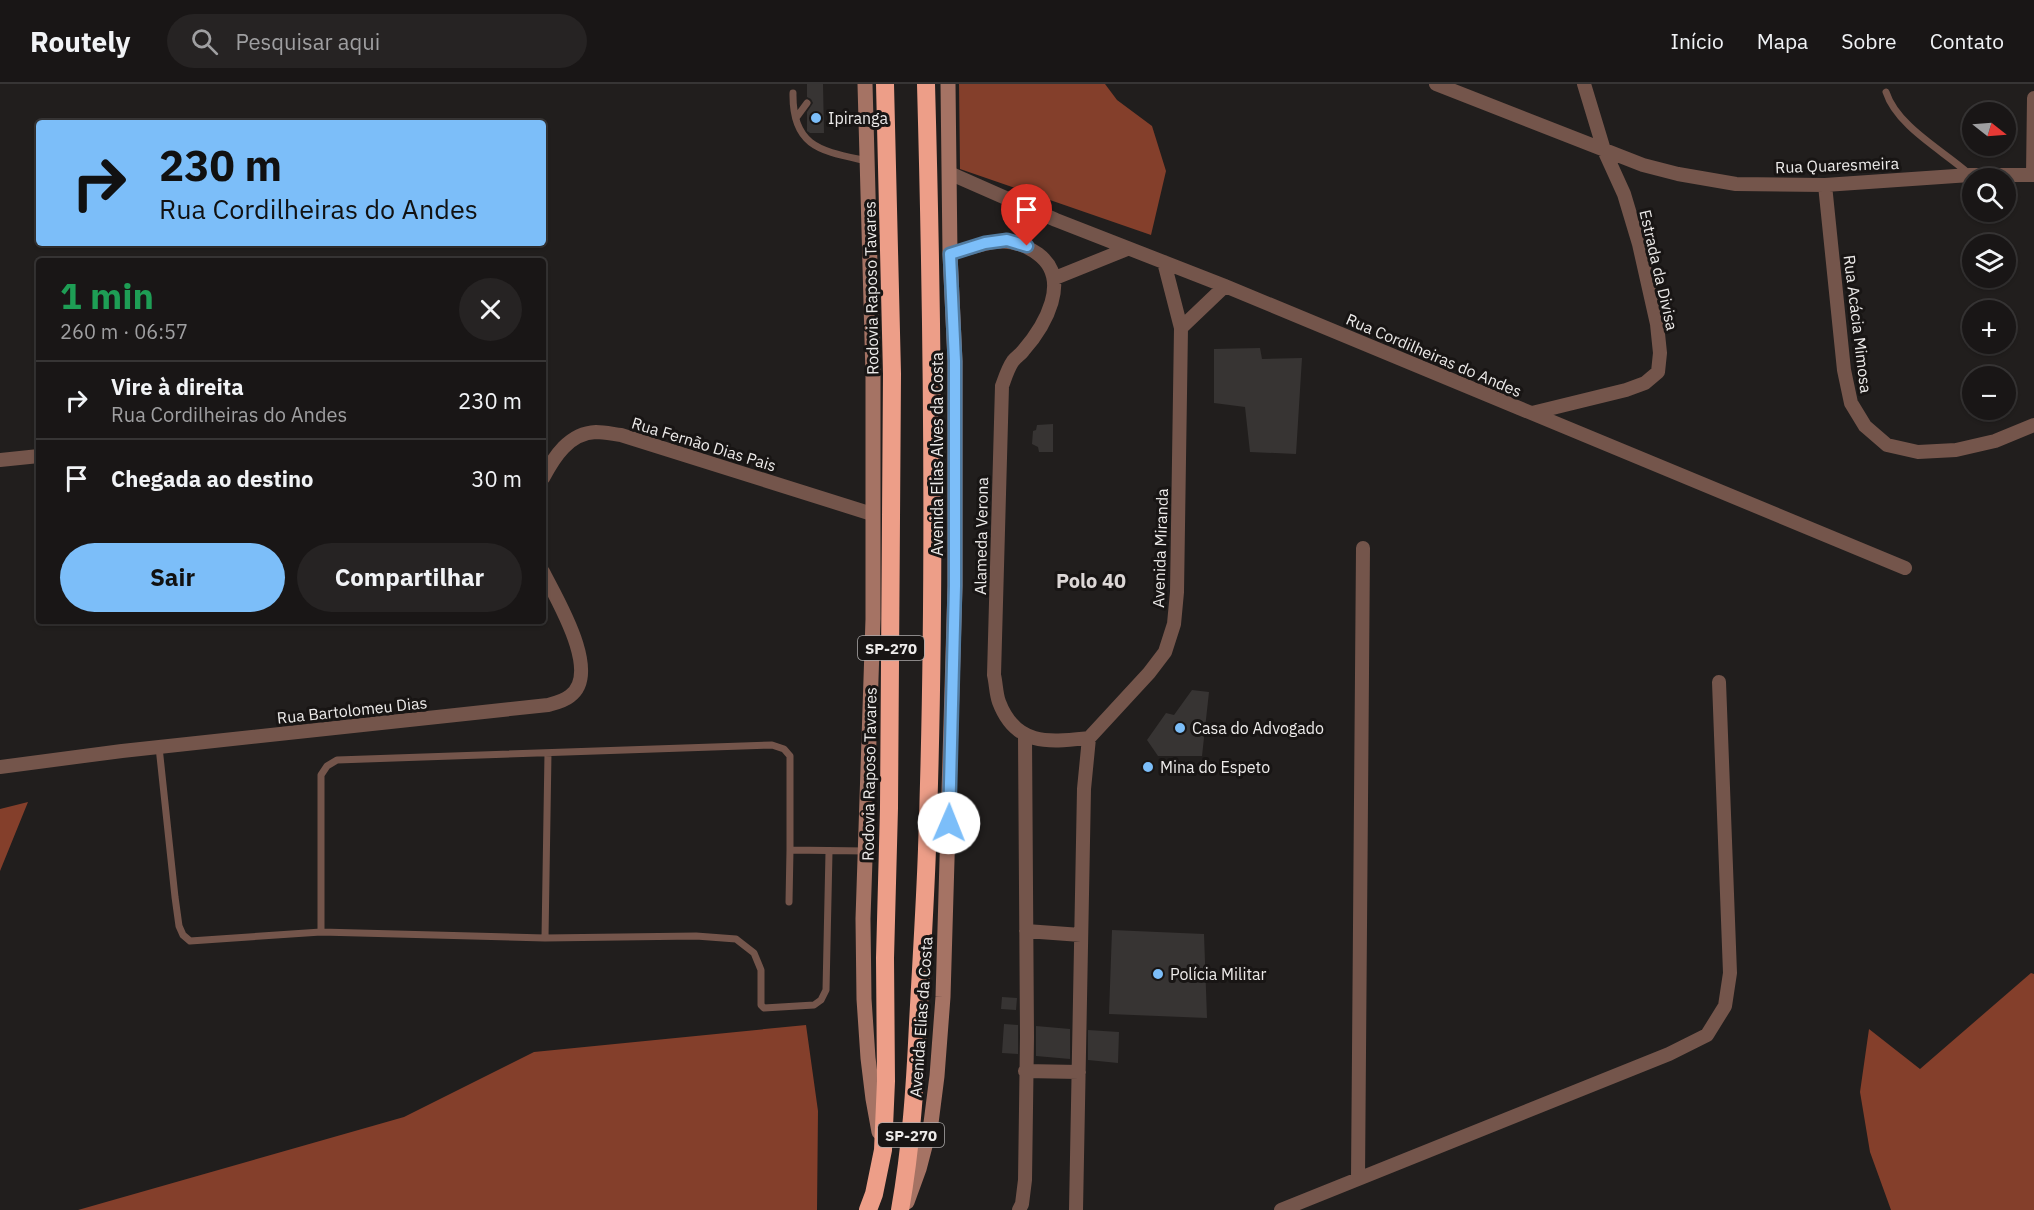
<!DOCTYPE html>
<html lang="pt">
<meta charset="utf-8">
<style>
:root{--surface:#191616;--page:#262323;--text:#f1f3f6;--muted:#9f9fa1;--line:#373535;--accent:#7cbef9}
body{margin:0;font-family:"IBM Plex Sans",sans-serif;background:var(--page);color:var(--text);height:100vh;display:flex;flex-direction:column;font-size:22px;white-space:nowrap}
*{box-sizing:border-box;margin:0}
p{font-size:20px;color:var(--muted)}
.icon{flex:none;width:33px;height:33px;fill:none;stroke:currentColor;stroke-width:2;stroke-linecap:round;stroke-linejoin:round}
.map{position:relative;flex:1;overflow:hidden}
.sheet{position:absolute;left:36px;top:174px;width:510px;height:366px;display:flex;flex-direction:column;background:var(--surface);border-radius:6px;box-shadow:0 2px 4px #0004,0 0 0 2px var(--line)}
.sheet>*{flex:none}
.hud{position:absolute;left:36px;top:36px;width:510px;height:126px;border-radius:6px;box-shadow:0 2px 4px #0004,0 0 0 2px var(--line);background:#7cbef9;color:#111;overflow:hidden}
.needle{width:39px;rotate:107deg}
.fabs{position:absolute;left:1962px;top:18px;display:grid;gap:12px}
.fabs a{display:grid;place-items:center;width:54px;height:54px;border-radius:50%;background:var(--surface);box-shadow:0 2px 4px #0004,0 0 0 2px var(--line);font-size:30px}
.pin{position:absolute;display:grid;place-items:center;width:51px;height:51px;color:#fff;margin:-62px -26px;border-radius:50% 50% 50% 0;rotate:-45deg;box-shadow:0 0 6px #0007}
.pin .icon{rotate:45deg}
.me{position:absolute;width:66px;margin:-33px;rotate:1deg;stroke-linejoin:round;filter:drop-shadow(0 0 4px #0008)}
.turn{display:flex;align-items:center;gap:21px;height:126px;padding:0 24px;font-size:27px}
.turn .icon{width:78px;height:78px;stroke-width:2.5}
.turn b{display:block;font-size:42px;line-height:51px}
.round{display:grid;place-items:center;flex:none;width:63px;height:63px;border-radius:32px;background:var(--page)}
.head{display:flex;align-items:center;justify-content:space-between;height:102px;padding:0 24px}
h1{font-size:36px;font-weight:700;line-height:45px;color:#1e9e55}
.button{display:flex;gap:12px;margin-top:auto;padding:12px 24px}
.button a{flex:1;height:69px;border-radius:36px;background:var(--accent);color:#111;font-size:24px;font-weight:700;line-height:69px;text-align:center}
.button a+a{background:var(--page);color:var(--text)}
ul{padding:0;list-style:none}
li{display:flex;align-items:center;gap:18px;height:78px;padding:0 24px;border-top:2px solid var(--line)}
li div{flex:1}
li b{display:block;font-size:22px}
li em{font-style:normal}
header{display:flex;align-items:center;gap:36px;box-sizing:border-box;height:84px;padding:0 30px;background:var(--surface);border-bottom:2px solid var(--line)}
header strong{font-size:28px}
nav{display:flex;gap:33px;margin-inline-start:auto;font-size:21px}
.search{width:420px;height:54px;background:var(--page);display:flex;align-items:center;gap:15px;box-sizing:border-box;padding:0 21px;border-radius:33px;color:var(--muted);font-size:22px}
.map>svg:first-child{display:block}
.forest{fill:#843f2b}
.building{fill:#373433}
.lines{fill:none;stroke-linecap:round;stroke-linejoin:round}
.lane{stroke:#74554b;stroke-width:7}
.street{stroke:#74554b;stroke-width:14}
.secondary{stroke:#a57364;stroke-width:15}
.highway{stroke:#ed9e88;stroke-width:18}
.route-casing{stroke:#517ca2;stroke-width:15}
.route{stroke:#7cbef9;stroke-width:10}
.poi-dot{fill:#7cbef9;stroke:#181514;stroke-width:2}
.labels{text-anchor:middle;dominant-baseline:central;stroke-width:6;stroke-linejoin:round;paint-order:stroke}
.shield{fill:#181514;stroke:#adabaa;stroke-width:1.5}
.shield-label{font-size:15px;font-weight:bold;fill:#edebea}
.poi-label{font-size:16px;fill:#edebea;stroke:#181514;text-anchor:start}
.street-label{font-size:16px;fill:#edebea;stroke:#181514}
.quarter-label{font-size:20px;font-weight:bold;fill:#dcd7d6;stroke:#181514}
</style>
<header>
<strong>Routely</strong>
<div class="search"><svg class="icon" aria-label="search" viewBox="0 0 24 24"><circle cx="10" cy="10" r="6"/><path d="M15 15l6 6"/></svg>Pesquisar aqui</div>
<nav><a>Início</a><a>Mapa</a><a>Sobre</a><a>Contato</a></nav>
</header>
<div class="map">
<svg width="2034" height="1126" viewBox="0 0 2034 1126">
<rect width="100%" height="100%" fill="#211e1d"/>
<!-- forest -->
<path class="forest" d="M959 0H1105L1117 16 1152 42 1166 87 1151 151 960 85Z
M28 718 0 787V725Z
M2031 889 2034 890V1126H1891L1870 1068 1860 1008 1869 945 1920 985Z
M806 941 818 1027 817 1126H78L404 1033 534 968Z"/>
<!-- building -->
<path class="building" d="M807 0H823L824 49H810L807 47V28L813 19 811 15 807 13Z
M1260 264 1262 275 1302 274 1296 370 1250 368 1245 323 1214 319V265Z
M1053 340V368H1039L1038 363 1032 360 1033 347 1036 346 1037 341Z
M1192 606 1209 608 1202 672H1158L1147 656 1166 629 1174 631Z
M1112 846 1204 850 1207 934 1109 930Z
M1002 913 1017 914 1016 926 1001 925Z
M1004 940 1018 941V970L1002 969Z
M1036 942 1070 945V975L1036 972Z
M1088 946 1119 948 1118 979 1088 976Z"/>
<g class="lines">
<!-- lane -->
<path class="lane" d="M1886 8C1897 42 1942 66 1968 89
M793 9C792 64 822 67 867 77
M796 34 807 19
M159 663 175 813 179 842 183 851 190 857 321 848 545 854 696 852 736 855 754 869 761 886V921L764 924 814 921 821 916 826 906 829 768
M789 818 790 766 866 767
M321 848V691L327 682 337 676 772 661 784 665 790 672V766
M545 854 548 669"/>
<!-- street -->
<path class="street" d="M1436 0 1643 81 1678 90 1736 100 1825 101 1970 91H2034
M949 89 1056 136 1225 202 1905 484
M2033 91 2034 14
M1825 101 1844 286 1851 319 1865 342 1887 361 1918 368 1956 366 1995 357 2034 341
M950 170C983 160 1008 148 1038 170 1072 195 1045 242 1023 267 1020 271 1016 273 1013 277 1008 284 1005 294 1002 302L994 591C996 599 996 610 999 618 1016 663 1050 658 1089 654
M1055 194 1127 165
M1181 244 1225 202
M1532 329 1626 306 1645 299 1658 288 1660 269 1657 240 1639 160 1624 110 1604 66 1584 0
M0 376 39 372
M543 394C554 373 569 349 596 348 604 348 613 350 621 351L872 430
M1089 654 1149 589 1165 568 1174 540 1177 508 1181 244 1164 178
M0 683 122 667 548 621C555 619 564 617 570 612 602 589 556 514 543 488
M1026 847 1081 851
M1025 987 1079 988
M1358 1095 1363 464
M1019 1126 1022 1120 1025 1096 1027 953 1025 653
M1076 1126 1084 705 1089 654
M1281 1126 1669 970 1707 951 1725 922 1730 889 1719 598"/>
<!-- secondary -->
<path class="secondary" d="M865 0 873 291V535L863 835 864 915 868 974 873 1015 879 1048
M907 1118 919 1085 931 1039 937 992 943 913 955 502V277L950 170 948 0"/>
<!-- highway -->
<path class="highway" d="M868 1126 874 1110 883 1066 886 997 885 874 889 724 892 290 885 0
M900 1126C911 1064 915 1003 918 940 921 882 925 823 927 765 936 510 933 255 926 0"/>
</g>
<g class="lines">
<defs>
<path id="route" d="M949 739 955 502V277L950 170 985 159 1007 156 1027 162"/>
</defs>
<!-- route casing -->
<use href="#route" class="route-casing"/>
<!-- route -->
<use href="#route" class="route"/>
</g>
<!-- markers -->
<g class="poi-dot">
<circle cx="816" cy="34" r="6"/>
<circle cx="1180" cy="644" r="6"/>
<circle cx="1148" cy="683" r="6"/>
<circle cx="1158" cy="890" r="6"/>
</g>
<g class="labels">
<!-- shield labels -->
<g class="shield">
<rect x="858" y="552" width="66" height="24" rx="4.5"/>
<rect x="878" y="1039" width="66" height="24" rx="4.5"/>
</g>
<g class="shield-label">
<text x="891" y="564">SP-270</text>
<text x="911" y="1051">SP-270</text>
</g>
<!-- poi labels -->
<g class="poi-label">
<text x="828" y="34">Ipiranga</text>
<text x="1192" y="644">Casa do Advogado</text>
<text x="1160" y="683">Mina do Espeto</text>
<text x="1170" y="890">Polícia Militar</text>
</g>
<!-- street labels -->
<g class="street-label">
<text transform="translate(1837 81) rotate(-2)">Rua Quaresmeira</text>
<text transform="translate(1659 186) rotate(77)">Estrada da Divisa</text>
<text transform="translate(871 204) rotate(-91)">Rodovia Raposo Tavares</text>
<text transform="translate(1858 240) rotate(83)">Rua Acácia Mimosa</text>
<text transform="translate(1434 271) rotate(23)">Rua Cordilheiras do Andes</text>
<text transform="translate(704 360) rotate(17)">Rua Fernão Dias Pais</text>
<text transform="translate(937 370) rotate(-90)">Avenida Elias Alves da Costa</text>
<text transform="translate(981 452) rotate(-89)">Alameda Verona</text>
<text transform="translate(1160 464) rotate(-88)">Avenida Miranda</text>
<text transform="translate(352 626) rotate(-6)">Rua Bartolomeu Dias</text>
<text transform="translate(869 690) rotate(-89)">Rodovia Raposo Tavares</text>
<text transform="translate(921 933) rotate(-86)">Avenida Elias da Costa</text>
</g>
<!-- quarter labels -->
<g class="quarter-label">
<text x="1091" y="496">Polo 40</text>
</g>
</g>
</svg>
<div class="fabs">
<a><svg class="needle" viewBox="-14 -14 28 28"><path d="M0-13l5 13h-10z" fill="#e53935"/><path d="M0 13l5-13h-10z" fill="#9f9fa1"/></svg></a>
<a><svg class="icon" aria-label="search" viewBox="0 0 24 24"><circle cx="10" cy="10" r="6"/><path d="M15 15l6 6"/></svg></a>
<a><svg class="icon" aria-label="layers" viewBox="0 0 24 24"><path d="M12 4l9 5-9 5-9-5zM3 14l9 5 9-5"/></svg></a>
<a>+</a>
<a>−</a>
</div>
<div class="pin" style="left:1027px;top:162px;background:#d93025"><svg class="icon" aria-label="arrive" viewBox="0 0 24 24"><path d="M6 21V4h12l-3 4 3 4H6"/></svg></div>
<svg class="me" style="left:949px;top:739px" viewBox="-20 -20 40 40"><circle r="19" fill="#fff"/><path d="M0-13L10 11 0 6-10 11z" fill="#7cbef9"/></svg>
<div class="hud">
<div class="turn"><svg class="icon" aria-label="right" viewBox="0 0 24 24"><path d="M7 20v-9h11M14 6l5 5-5 5"/></svg><div><b>230 m</b>Rua Cordilheiras do Andes</div></div>
</div>
<section class="sheet">
<div class="head"><div><h1>1 min</h1><p>260 m · 06:57</p></div><a class="round"><svg class="icon" aria-label="close" viewBox="0 0 24 24"><path d="M6 6l12 12M18 6L6 18"/></svg></a></div>
<ul>
<li><svg class="icon" aria-label="right" viewBox="0 0 24 24"><path d="M7 20v-9h11M14 6l5 5-5 5"/></svg><div><b>Vire à direita</b><p>Rua Cordilheiras do Andes</p></div><em>230 m</em></li>
<li><svg class="icon" aria-label="arrive" viewBox="0 0 24 24"><path d="M6 21V4h12l-3 4 3 4H6"/></svg><div><b>Chegada ao destino</b></div><em>30 m</em></li>
</ul>
<div class="button"><a>Sair</a><a>Compartilhar</a></div>
</section>
</div>
